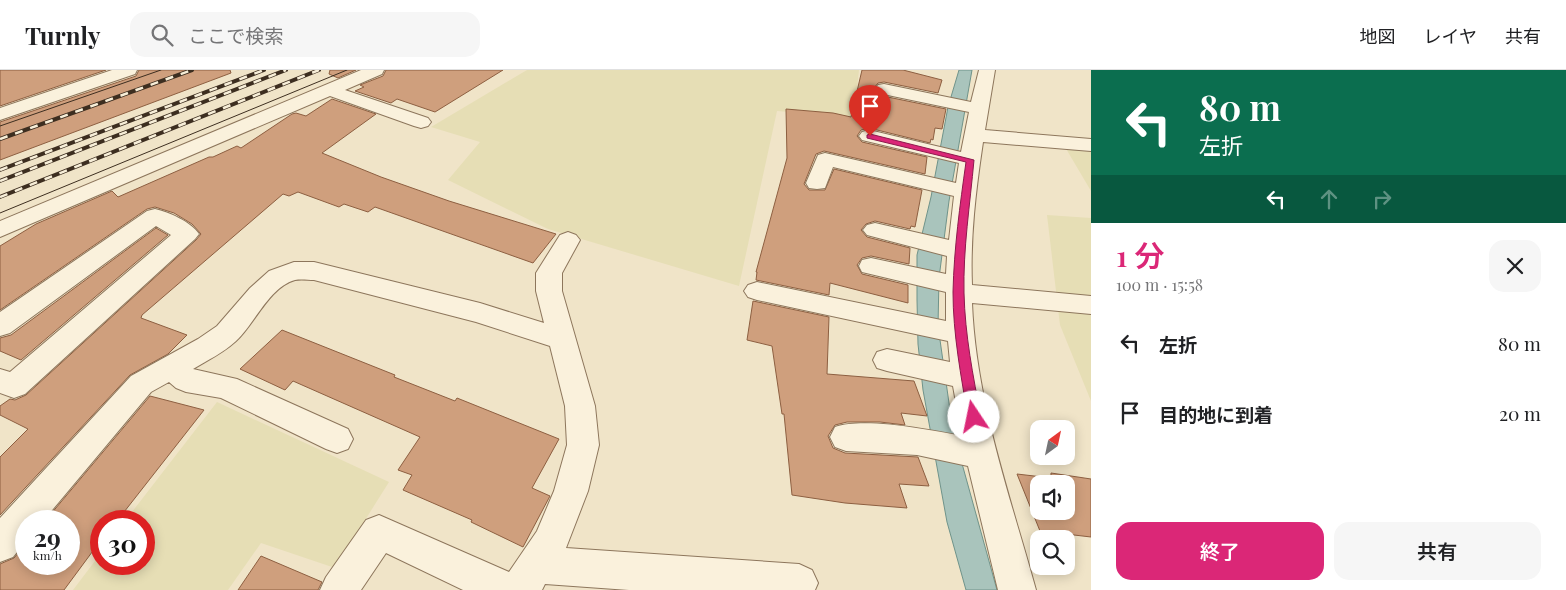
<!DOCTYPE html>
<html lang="ja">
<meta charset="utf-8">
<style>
:root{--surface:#fff;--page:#f6f6f6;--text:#202124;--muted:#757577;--line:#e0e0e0;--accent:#db2777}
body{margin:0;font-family:"Playfair Display","Noto Sans JP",serif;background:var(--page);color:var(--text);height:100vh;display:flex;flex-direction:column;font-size:19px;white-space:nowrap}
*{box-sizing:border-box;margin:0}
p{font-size:16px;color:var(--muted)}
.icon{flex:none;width:28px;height:28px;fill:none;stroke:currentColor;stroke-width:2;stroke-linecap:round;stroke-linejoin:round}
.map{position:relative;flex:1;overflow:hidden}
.details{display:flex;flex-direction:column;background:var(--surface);width:475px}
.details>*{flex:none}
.top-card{background:#0b6e4f;color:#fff;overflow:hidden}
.needle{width:32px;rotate:33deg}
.buttons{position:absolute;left:1030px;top:350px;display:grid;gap:10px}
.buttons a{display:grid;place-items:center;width:45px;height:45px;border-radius:10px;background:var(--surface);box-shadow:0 2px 12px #0003;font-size:25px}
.speed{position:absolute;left:15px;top:440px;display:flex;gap:10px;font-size:25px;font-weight:700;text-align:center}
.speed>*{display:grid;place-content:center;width:65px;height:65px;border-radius:50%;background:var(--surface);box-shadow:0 2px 12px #0003;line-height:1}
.speed small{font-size:12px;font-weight:400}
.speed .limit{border:8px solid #d22;background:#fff;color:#111}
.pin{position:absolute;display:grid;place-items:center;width:42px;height:42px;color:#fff;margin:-51px -21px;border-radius:50% 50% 50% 0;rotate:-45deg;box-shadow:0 0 5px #0007}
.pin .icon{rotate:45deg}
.me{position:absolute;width:55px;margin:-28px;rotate:349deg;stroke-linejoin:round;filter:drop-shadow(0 0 4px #0008)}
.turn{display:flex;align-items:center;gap:18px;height:105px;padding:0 25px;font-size:22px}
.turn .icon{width:65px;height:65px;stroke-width:2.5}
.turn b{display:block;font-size:35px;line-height:42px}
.lanes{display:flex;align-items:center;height:48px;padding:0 25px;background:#0003;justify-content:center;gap:25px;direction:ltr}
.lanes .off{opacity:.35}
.round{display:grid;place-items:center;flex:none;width:52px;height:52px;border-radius:15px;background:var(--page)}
.head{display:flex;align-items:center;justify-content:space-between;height:85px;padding:0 25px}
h1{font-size:30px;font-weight:600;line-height:38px;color:var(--accent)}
.action{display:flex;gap:10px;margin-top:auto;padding:10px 25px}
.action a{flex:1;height:58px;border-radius:15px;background:var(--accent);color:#fff;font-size:20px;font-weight:600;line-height:58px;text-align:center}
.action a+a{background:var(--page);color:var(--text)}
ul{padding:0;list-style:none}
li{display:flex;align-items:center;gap:15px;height:70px;padding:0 25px}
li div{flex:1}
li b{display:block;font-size:19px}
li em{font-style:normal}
header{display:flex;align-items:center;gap:30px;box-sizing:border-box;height:70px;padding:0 25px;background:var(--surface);border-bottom:1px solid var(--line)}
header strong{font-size:24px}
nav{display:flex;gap:28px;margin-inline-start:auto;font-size:18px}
.search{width:350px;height:45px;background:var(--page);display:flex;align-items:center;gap:12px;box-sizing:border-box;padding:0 18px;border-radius:15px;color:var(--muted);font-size:19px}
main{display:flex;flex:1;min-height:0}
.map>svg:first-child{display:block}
.farmland{fill:#e6deb5}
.water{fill:#a9c4bc;stroke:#6f938a}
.building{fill:#cf9f7d;stroke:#8d5f41;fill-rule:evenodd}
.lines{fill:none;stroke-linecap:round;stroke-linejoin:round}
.minor-casing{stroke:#8d765c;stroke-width:2}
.minor{fill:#faf1dc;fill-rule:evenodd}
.tram{stroke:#3d2e20;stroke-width:1}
.rail-casing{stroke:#3d2e20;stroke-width:4}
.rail{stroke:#f7eed8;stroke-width:2.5;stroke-dasharray:8;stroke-linecap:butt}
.route{fill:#db2777;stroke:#8e194d}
</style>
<header>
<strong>Turnly</strong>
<div class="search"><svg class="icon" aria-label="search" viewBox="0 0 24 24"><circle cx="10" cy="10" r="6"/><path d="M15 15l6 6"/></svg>ここで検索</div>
<nav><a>地図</a><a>レイヤ</a><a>共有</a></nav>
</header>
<main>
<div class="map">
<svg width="1091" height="520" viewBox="0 0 1091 520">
<rect width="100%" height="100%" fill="#f0e4c8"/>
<!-- farmland -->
<path class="farmland" d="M527 0H859L854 47 777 41 739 216 548 159 448 110 480 72 431 57Z
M1065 77 1091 79V121Z
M1047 145 1091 148V331L1060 255Z
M217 332 389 412 335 498 261 473 228 520H73L101 483V494H144V451H125Z"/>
<!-- water -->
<path class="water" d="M959 0H972L949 131 939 208 938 256 953 361 997 520H966L947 452 923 320 918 274 917 230V185L931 127 948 37Z"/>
<!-- building -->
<path class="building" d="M0 0H106L0 36Z
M139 0H230L231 3 0 90V52L136 6Z
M330 0H356L338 8 329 4Z
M386 0H503L435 42 397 29 391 33 355 21 364 17 360 15 383 6Z
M862 0H903L942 10 938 23 884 12 878 13 873 19 878 25 946 39 942 59 935 58 933 70 931 69 930 73 869 58 861 60 857 66 862 72 927 87 925 104 824 81 816 84 804 114 809 120H825L834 99 922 120 915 157 911 156 910 159 875 151 866 154 861 160 867 167 910 178 909 194 871 186 862 188 857 195 862 204 908 215V233L830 213 829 225 756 210 757 202H756L787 88 786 39 833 43 851 47Z
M332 29 376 44 322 83 381 107 449 131 556 164 533 193 375 137 368 142 344 134 339 137 298 122 289 126 283 124 142 245 141 248 187 265 168 284 130 305 0 445V387L28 359 0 345V336L10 329 15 330 26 325 196 170 201 164 192 154 174 143 155 137 147 139 0 240V176L36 154 112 121 118 127 209 87H213L237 76 241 78 292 44 296 43 306 46Z
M156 158 168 165 21 290 0 281V268L11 265Z
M753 231 829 247 827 304 914 311 927 346 901 343 905 355 880 352H847L835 355 828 366 833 378 845 383 918 387 929 416 899 414 907 438 845 433 792 425 784 344H782L772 276 747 270Z
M282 260 395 305 394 307 455 331 457 328 559 369 532 418 550 426 523 477 471 452 472 450 403 420 412 405 398 400 420 367 293 311 285 320 240 299Z
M150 326 204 340 117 451H101V470L64 520H0V494L14 488 26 474V494H69V451H45Z
M1051 403 1091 409V467L1040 461 1017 404 1051 408ZM1039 414H1066V441H1039Z
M261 486 322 512 318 520H238Z"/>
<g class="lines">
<defs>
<path id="minor" d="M112 0H137L135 4 0 50V38Z
M361 0H384L382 4 345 20 428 48 431 52 428 56 421 58 414 56 330 26 0 167V151Z
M979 0H995L985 60 1091 69V81L983 72C976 119 970 167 972 215L1091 226V244L972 233C976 332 1010 426 1036 520H998L968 396 917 385 846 381 835 377 830 367 835 357C865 347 930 360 962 366L953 316 887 301 877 298 873 290 877 282 887 279 950 292 948 271 757 230 748 227 744 221 748 215 757 212 946 251V222L862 202 859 196 862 190 871 188 946 204 947 186 867 165 863 160 867 155 875 153 949 170 954 126 833 97 825 118 817 119 809 118 806 113 818 85 825 83 956 113 959 93 862 70 859 66 862 62 869 60 961 82 969 42 878 23 875 19 878 15 884 14 971 32Z
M155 139C169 142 191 152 199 164L195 169 25 324 14 328 0 323V299L10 302 171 165 156 156 10 263 0 266V242L147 141Z
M568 162 576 165 580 170 562 203V221L595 336 599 375 588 421 566 478 799 494 812 500 818 513 815 520H629L545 514 542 520H463L386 483 361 520H320L326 507 366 450 379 445 509 502 537 461 554 421 567 375 565 336 550 276 476 252 314 210C308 210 301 209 295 210 269 217 254 255 236 271 223 283 208 290 193 299L237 309 348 359 353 369 348 379 337 383 326 379 221 328 186 322 176 318 169 312 151 322 43 451H26V471L13 487 0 492V448L131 306 198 269 217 256 250 218 269 201 294 192H314L480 233 544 253 536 221V203L560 165Z"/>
</defs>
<!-- minor casing -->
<use href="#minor" class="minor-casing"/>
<!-- minor -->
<use href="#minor" class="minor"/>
<!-- tram -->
<path class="tram" d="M0 56 161 0
M0 143 347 0"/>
<defs>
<path id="rail" d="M0 69 192 0
M0 100 264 0
M0 111 286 0
M0 127 319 0"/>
</defs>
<!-- rail casing -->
<use href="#rail" class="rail-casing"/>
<!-- rail -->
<use href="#rail" class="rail"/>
</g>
<!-- route -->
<path class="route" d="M870 64 974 90C970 134 963 179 964 223 965 265 973 306 981 347L979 351 974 353 970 351 968 347C961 306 953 264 953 222 954 178 960 135 966 92L867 68V65Z"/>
</svg>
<div class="buttons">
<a><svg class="needle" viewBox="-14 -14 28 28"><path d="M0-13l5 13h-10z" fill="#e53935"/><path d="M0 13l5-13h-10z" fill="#757577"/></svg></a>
<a><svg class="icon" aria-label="sound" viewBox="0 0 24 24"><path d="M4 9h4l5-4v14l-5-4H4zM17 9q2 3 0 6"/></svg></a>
<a><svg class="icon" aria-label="search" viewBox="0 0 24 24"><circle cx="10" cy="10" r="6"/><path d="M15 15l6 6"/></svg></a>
</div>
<div class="speed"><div>29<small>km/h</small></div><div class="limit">30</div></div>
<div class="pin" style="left:870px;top:66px;background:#d93025"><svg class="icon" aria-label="arrive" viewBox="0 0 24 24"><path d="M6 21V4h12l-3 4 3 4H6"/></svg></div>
<svg class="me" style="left:974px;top:347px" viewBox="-20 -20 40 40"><circle r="19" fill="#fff"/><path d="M0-13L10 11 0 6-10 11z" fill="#db2777"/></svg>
</div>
<section class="details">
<div class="top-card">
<div class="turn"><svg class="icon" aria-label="left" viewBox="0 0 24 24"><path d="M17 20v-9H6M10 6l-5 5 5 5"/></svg><div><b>80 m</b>左折</div></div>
<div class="lanes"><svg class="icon" aria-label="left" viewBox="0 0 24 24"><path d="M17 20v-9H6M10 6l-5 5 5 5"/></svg><svg class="icon off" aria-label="ahead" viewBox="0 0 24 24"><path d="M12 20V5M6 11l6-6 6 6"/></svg><svg class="icon off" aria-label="right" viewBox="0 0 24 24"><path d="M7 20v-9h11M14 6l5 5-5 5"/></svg></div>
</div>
<div class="head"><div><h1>1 分</h1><p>100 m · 15:58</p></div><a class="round"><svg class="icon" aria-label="close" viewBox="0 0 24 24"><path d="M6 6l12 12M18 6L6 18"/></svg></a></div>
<ul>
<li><svg class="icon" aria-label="left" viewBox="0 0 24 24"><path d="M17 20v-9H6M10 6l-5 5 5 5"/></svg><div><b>左折</b></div><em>80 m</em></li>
<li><svg class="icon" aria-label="arrive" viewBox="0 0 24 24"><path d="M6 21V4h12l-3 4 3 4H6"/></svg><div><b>目的地に到着</b></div><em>20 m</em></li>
</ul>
<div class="action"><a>終了</a><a>共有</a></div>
</section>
</main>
